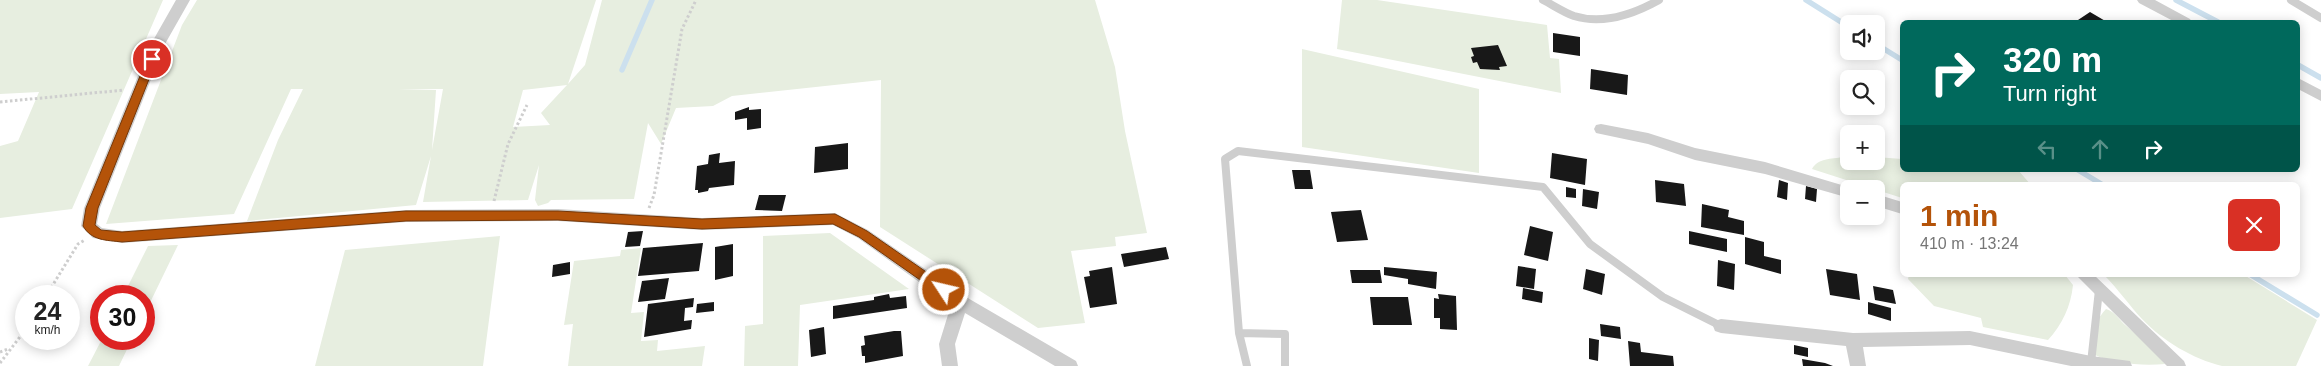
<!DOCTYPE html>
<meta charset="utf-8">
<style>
:root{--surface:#fff;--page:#f6f6f6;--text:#222;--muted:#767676;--accent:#b45309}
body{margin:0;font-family:Arial,sans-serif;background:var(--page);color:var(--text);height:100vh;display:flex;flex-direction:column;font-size:19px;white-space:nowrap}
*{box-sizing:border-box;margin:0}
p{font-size:16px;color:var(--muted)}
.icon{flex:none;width:28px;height:28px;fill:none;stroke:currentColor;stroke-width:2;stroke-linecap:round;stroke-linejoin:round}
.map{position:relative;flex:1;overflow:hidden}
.details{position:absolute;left:1900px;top:182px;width:400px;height:95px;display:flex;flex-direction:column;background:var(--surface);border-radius:8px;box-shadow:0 2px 12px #0003}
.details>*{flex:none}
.guide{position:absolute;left:1900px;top:20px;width:400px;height:152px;border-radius:8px;box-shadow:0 2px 12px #0003;background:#00695c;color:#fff;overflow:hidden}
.controls{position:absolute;left:1840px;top:15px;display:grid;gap:10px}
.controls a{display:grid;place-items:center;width:45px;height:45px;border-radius:8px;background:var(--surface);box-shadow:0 2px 12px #0003;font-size:25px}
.speed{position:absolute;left:15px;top:285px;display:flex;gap:10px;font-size:25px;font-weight:700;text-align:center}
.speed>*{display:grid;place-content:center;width:65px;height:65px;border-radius:50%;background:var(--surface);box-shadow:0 2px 12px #0003;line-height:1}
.speed small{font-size:12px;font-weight:400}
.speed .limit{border:8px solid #d22;background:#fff;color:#111}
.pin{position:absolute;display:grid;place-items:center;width:42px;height:42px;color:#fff;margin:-21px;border:2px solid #fff;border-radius:50%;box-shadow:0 1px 5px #0007}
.me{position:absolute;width:55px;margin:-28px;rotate:305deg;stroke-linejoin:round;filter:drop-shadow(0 0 4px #0008)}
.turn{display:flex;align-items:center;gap:18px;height:105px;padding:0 20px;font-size:22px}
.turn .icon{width:65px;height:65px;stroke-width:2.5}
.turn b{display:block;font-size:35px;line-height:42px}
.lanes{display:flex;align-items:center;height:48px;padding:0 20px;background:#0003;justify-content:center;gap:25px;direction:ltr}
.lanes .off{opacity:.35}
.round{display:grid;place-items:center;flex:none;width:52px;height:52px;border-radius:8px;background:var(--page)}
.headline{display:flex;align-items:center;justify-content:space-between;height:85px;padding:0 20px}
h1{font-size:30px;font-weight:800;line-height:38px;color:var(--accent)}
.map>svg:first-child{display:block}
.green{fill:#e7eee0;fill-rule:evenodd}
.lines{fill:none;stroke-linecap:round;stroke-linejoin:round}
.stream{stroke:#cce0ee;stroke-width:5.5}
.building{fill:#181818}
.path{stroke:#cecece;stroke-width:3;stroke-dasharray:2.5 2.5;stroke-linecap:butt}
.service{stroke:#cecece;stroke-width:8}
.minor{fill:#cecece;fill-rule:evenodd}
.route{fill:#b45309;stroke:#753606}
</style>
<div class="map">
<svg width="2321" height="366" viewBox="0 0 2321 366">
<rect width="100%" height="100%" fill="#fff"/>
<!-- green -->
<path class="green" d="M0 0H163L72 209 0 218V146L18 141 39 92 0 94Z
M197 0H596L568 84 585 65 602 0H1095L1115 67 1125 131 1147 233 1115 237 1116 246 1071 251 1085 323 1038 328 880 227 881 80 732 96 713 106 676 108 661 144 648 123 634 199 551 200 548 203 538 206 535 200 539 165 528 200 423 202 431 156 416 205 247 221 278 140 303 89H291L234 214 106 224 182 25ZM567 85 541 113 550 125 513 127 523 90ZM398 89H443L432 150 436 90Z
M1342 0H1377L1547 25 1550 58 1559 59 1561 93 1337 49Z
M1302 49 1479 89V173L1302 147Z
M1843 157H1849V161H1876V157L1902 159V170H2018L2031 185H1902V198L1812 169C1818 158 1831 159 1843 157Z
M830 233 909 289 800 305 798 366H744L745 326 763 324V236Z
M500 236 483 366H315L345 250Z
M178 245 144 315V296H123L148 246Z
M641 248 631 313 644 312 641 341 658 340 657 351 705 346 702 366H568L573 324 564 325 574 261 620 256 621 250Z
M1909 275H2065L2073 285C2071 306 2062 325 2048 340L1983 327 1981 318 1934 306 1908 279Z
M2104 275H2244L2317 320 2296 366H2222C2193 359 2163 341 2142 319 2129 305 2118 289 2104 275Z
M2106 309C2115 312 2118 318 2124 324 2139 337 2153 348 2165 364 2143 366 2112 364 2093 354 2087 338 2095 321 2106 309Z
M102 339H132L119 366H88Z"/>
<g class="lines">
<!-- stream -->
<path class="stream" d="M1806 0 1849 27
M2176 0 2218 22
M1876 44 1902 60
M2298 65 2321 78
M622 70 652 0
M2078 170 2103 185
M2251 275 2317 315"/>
</g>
<!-- building -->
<path class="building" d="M2090 12 2107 22H2075Z
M1553 33 1580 37V56L1553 52Z
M1498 45 1507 66 1499 67 1500 70 1480 69 1477 62 1473 63 1471 57 1474 56 1471 48Z
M1591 69 1628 75 1627 95 1590 89Z
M749 107V110L761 109V128L747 130V118L735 120V112Z
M848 143V169L814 173 815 147Z
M720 153 719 163 735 161 734 185 709 188 708 191 698 193V190H695L697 166 708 164 709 155Z
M1552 153 1587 159 1585 185 1550 178Z
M1292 170H1310L1313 189H1295Z
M1655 180 1684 184 1686 206 1656 202Z
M1779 180 1788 183 1787 200 1777 197Z
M1806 186 1817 189 1816 202 1805 199Z
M1566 187 1576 189V198L1566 197Z
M1583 189 1599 192 1597 209 1582 206Z
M759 195H786L782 211 755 210Z
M1702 204 1729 210 1728 217 1744 221V235L1701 227Z
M1361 210 1368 240 1337 242 1331 212Z
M1530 226 1553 232 1548 261 1524 255Z
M643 231 640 246 625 247 628 232Z
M1689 231 1727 239V252L1689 244Z
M1745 237 1764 242V256L1781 260V274L1745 264Z
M703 243 699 271 638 276 643 248Z
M733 244V276L715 280V247Z
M1166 247 1169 259 1124 267 1121 254Z
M1718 260 1735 264 1734 290 1717 286Z
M570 262V274L552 277 553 265Z
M1518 266 1536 269 1534 289 1516 286Z
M1112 267 1117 304 1090 308 1084 277 1090 276 1089 271Z
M1384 267 1437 272 1436 289 1408 284V279L1384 275Z
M1586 269 1605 274 1602 295 1583 289Z
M1826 269 1857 274 1860 300 1830 295Z
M1350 270H1380L1382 283H1352Z
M669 278 665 299 638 302 642 281Z
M1873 286 1893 290 1896 304 1875 300Z
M1523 288 1543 292 1542 303 1522 299Z
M889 294 890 298 906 296 907 308 833 319V306L874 300V297Z
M1438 294 1456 296 1457 330 1440 329V318H1434V298L1439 299Z
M1370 297H1408L1412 325H1373Z
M694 298 693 307 685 308 684 321 692 320 691 329 644 337 648 304Z
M714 302V311L696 313 697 304Z
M1868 302 1891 308V321L1868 314Z
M1600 324 1620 327 1621 339 1601 336Z
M824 327 826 354 811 357 809 330Z
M894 331H901L903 356 865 363V356H862L861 346 865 345 864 336Z
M1589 338 1599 340 1598 361 1589 359Z
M1628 341 1640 343 1641 352 1673 356 1674 366H1630Z
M1794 345 1808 348V357L1794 354Z
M1802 359 1825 363 1833 366H1803Z"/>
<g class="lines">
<!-- path -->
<path class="path" d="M0 102 124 90
M494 201 508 144 527 105
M649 208 654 195 682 29 696 0
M46 296 78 244 85 240
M0 352 8 349
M0 363 26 329"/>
<!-- service -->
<path class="service" d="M1543 0C1553 5 1563 12 1574 16 1603 25 1634 14 1659 0
M2291 0 2321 18
M1239 333 1285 334V366
M2091 363 2099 290
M1247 366 1239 333 1225 159 1238 151 1543 187 1590 244 1663 297 1721 326"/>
<!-- minor -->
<path class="minor" d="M176 0H190L165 44 100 208 97 224 102 228 122 231 406 210 558 209 702 218 835 213 868 230 966 297 1076 361 1078 366H1055L965 313 955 344 958 366H942L939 344 951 305 858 238 833 225 702 230 558 221 406 222 122 243 93 238 81 226 84 208 151 44Z
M2137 0H2155L2190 19 2192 22H2175L2139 3Z
M2298 78 2321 90V101L2298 89Z
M1601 124 1648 133 1695 148 1765 162 1855 189H1849V198L1765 174 1695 160 1648 144 1596 133 1594 129 1596 125Z
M1876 194 1902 202V214L1876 206Z
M2076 275H2094L2184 361 2186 366H2167Z
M1721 319 1853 333 1970 331 2091 356 2130 361 2132 366H2071L1970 345 1863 347 1866 366H1850L1846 346 1721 333 1715 331 1713 326 1715 321Z"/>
</g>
<!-- route -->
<path class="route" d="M152 55 157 59 98 208 95 225 101 230 122 232 406 211H558L702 219 835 214 867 231 948 287 950 290 944 296 940 294 859 237 833 224 702 229 558 220 406 221 122 242C106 240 92 241 83 226L86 208 147 59Z"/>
</svg>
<div class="controls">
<a><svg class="icon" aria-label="sound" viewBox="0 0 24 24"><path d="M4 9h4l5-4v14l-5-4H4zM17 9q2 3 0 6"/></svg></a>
<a><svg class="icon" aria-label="search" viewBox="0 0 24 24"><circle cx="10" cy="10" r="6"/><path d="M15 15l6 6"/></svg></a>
<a>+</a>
<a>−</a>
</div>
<div class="speed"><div>24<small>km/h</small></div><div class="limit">30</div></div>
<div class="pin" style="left:152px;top:59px;background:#d93025"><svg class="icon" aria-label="arrive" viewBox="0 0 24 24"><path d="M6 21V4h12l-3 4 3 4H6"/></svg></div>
<svg class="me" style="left:944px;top:290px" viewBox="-20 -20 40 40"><circle r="17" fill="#b45309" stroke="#fff" stroke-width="3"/><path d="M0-11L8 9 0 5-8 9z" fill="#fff"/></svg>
<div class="guide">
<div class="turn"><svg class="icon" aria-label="right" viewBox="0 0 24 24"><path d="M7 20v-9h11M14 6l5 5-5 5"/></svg><div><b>320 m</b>Turn right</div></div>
<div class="lanes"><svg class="icon off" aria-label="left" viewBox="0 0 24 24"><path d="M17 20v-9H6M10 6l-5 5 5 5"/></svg><svg class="icon off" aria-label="ahead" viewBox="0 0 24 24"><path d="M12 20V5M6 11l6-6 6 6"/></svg><svg class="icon" aria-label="right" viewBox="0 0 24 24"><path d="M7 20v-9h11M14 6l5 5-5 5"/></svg></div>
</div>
<section class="details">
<div class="headline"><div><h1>1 min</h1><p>410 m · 13:24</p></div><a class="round" style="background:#d93025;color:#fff"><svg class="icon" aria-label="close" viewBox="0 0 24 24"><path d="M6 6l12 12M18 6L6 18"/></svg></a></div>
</section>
</div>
